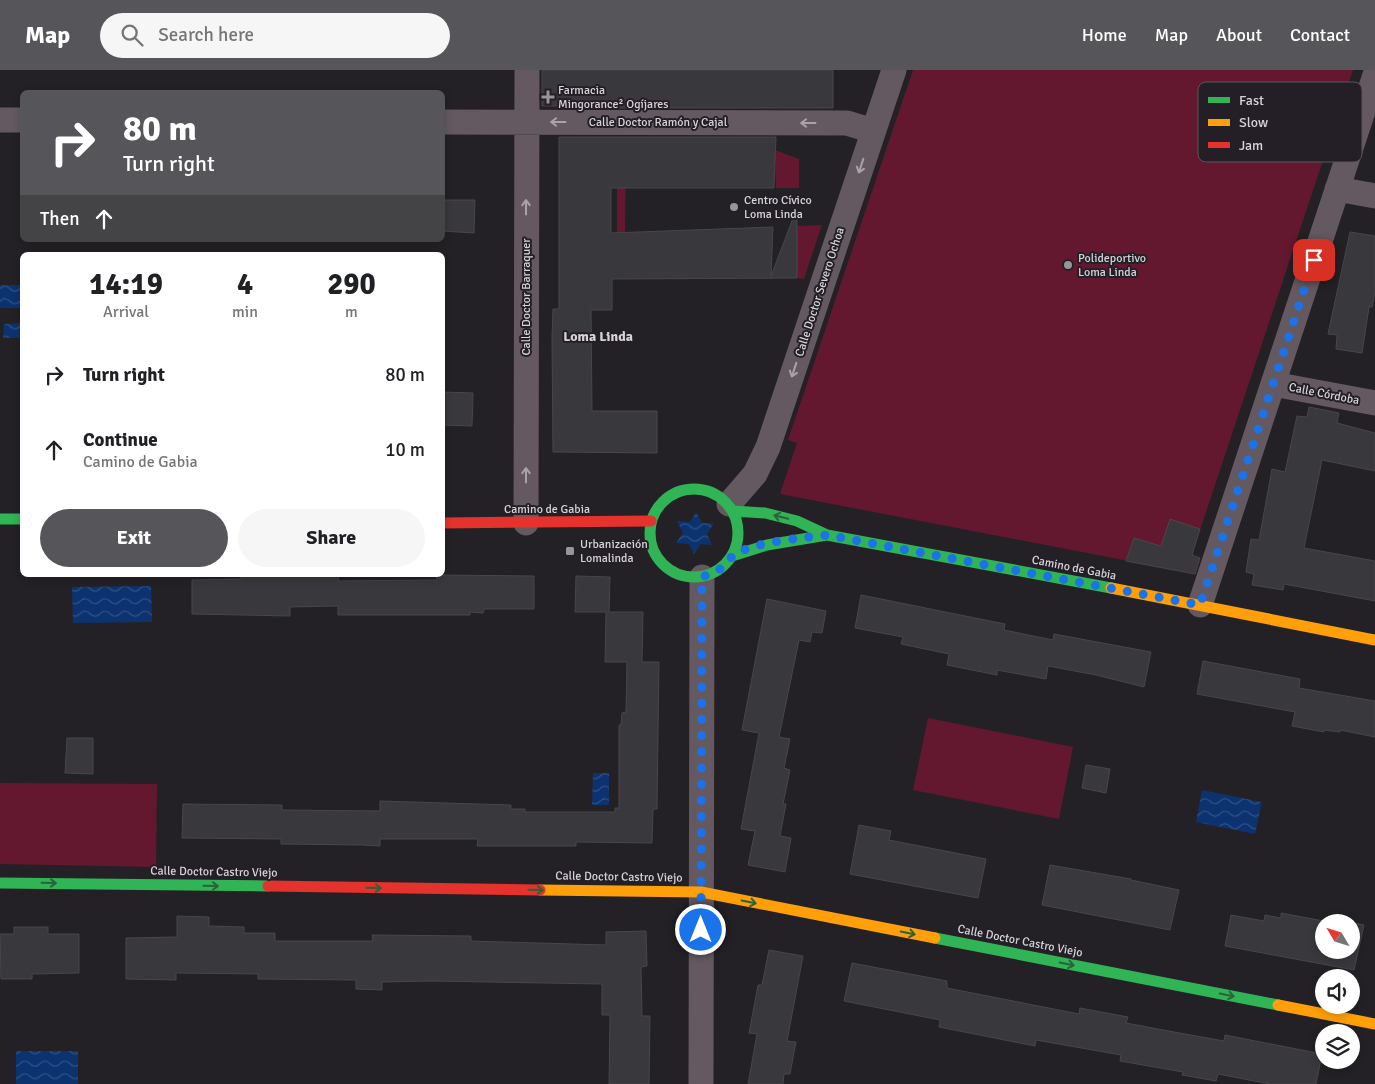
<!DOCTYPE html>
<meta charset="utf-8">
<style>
:root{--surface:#fff;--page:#f6f6f6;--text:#202124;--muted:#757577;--accent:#565559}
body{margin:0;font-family:Signika,sans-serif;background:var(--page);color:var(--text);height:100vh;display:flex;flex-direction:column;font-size:19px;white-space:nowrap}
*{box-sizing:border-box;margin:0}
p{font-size:16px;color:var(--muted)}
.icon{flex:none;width:28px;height:28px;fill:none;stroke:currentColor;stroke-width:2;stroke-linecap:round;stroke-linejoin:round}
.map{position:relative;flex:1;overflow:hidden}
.details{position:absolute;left:20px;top:182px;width:425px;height:325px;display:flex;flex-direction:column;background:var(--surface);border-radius:8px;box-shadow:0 2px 8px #0003}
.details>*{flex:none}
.top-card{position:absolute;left:20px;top:20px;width:425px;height:152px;border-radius:8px;box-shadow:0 2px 8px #0003;background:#565559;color:#fff;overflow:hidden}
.needle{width:32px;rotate:308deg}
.fabs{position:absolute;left:1315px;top:844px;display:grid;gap:10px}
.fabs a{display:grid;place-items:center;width:45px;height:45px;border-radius:50%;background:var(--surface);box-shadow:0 2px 8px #0003;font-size:25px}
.pin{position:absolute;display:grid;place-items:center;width:42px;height:42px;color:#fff;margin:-21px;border-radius:10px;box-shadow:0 2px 8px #0006}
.me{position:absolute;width:55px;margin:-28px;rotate:0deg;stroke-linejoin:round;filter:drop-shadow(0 0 4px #0008)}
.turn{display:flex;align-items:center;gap:18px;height:105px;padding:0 20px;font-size:22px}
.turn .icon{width:65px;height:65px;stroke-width:2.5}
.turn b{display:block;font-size:35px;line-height:42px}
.then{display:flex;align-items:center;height:48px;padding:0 20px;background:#0003;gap:10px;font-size:19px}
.eta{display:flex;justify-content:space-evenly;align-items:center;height:85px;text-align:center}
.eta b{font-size:30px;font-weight:800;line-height:35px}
.button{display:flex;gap:10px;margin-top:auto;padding:10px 20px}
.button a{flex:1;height:58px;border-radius:30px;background:var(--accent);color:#fff;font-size:20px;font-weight:800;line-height:58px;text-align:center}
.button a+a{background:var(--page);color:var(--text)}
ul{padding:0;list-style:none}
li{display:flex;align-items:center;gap:15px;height:75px;padding:0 20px}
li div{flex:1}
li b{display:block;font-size:19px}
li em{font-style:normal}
header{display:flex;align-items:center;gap:30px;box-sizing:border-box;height:70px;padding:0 25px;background:var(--accent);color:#fff}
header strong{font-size:24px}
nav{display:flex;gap:28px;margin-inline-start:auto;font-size:18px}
.search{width:350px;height:45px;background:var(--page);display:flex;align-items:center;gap:12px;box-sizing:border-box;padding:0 18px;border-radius:28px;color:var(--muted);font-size:19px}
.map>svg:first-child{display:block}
.garden{fill:#64182f}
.water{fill:url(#water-waves)}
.building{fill:#39383c;stroke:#48464a}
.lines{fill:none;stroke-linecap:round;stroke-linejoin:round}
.street{stroke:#645960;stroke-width:25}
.fast{stroke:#30b455;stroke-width:11}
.slow{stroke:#ff9f0a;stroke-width:11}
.jam{stroke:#e5322d;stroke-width:11}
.oneway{stroke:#a9a2a9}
.oneway2{stroke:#29623c}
.route{stroke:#1a73e8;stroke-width:9;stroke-dasharray:0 16.2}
.poi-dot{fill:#98959a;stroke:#241f27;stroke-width:2}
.labels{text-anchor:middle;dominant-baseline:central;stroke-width:4;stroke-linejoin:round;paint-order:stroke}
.poi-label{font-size:12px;fill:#d7d3d9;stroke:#241f27;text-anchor:start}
.street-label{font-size:12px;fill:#d7d3d9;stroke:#241f27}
.neighbourhood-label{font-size:14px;font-weight:bold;fill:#d7d3d9;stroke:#241f27}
.key{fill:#241f27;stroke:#5a555c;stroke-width:1}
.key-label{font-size:14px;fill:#d7d3d9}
</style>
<header>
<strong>Map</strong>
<div class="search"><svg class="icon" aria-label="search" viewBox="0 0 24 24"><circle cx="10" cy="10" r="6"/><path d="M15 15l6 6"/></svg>Search here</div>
<nav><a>Home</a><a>Map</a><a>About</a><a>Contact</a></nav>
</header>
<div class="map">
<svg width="1375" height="1014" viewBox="0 0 1375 1014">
<defs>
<pattern id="water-waves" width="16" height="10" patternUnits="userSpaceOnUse" patternTransform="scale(1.25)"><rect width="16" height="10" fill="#0c3370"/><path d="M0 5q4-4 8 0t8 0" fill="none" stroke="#2f5084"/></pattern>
</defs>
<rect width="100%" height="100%" fill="#232125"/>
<!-- garden -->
<path class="garden" d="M913 0H1353L1186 502 780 424 797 373 788 370Z
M617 74H626L625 163 617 209Z
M775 80 799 89V118H776Z
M822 155 804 209 797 208V156Z
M928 648 1073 677 1059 749 913 720Z
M0 713 157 714 156 797 0 794Z"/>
<!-- water -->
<path class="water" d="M0 215H22V238H0Z
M22 253V268H3L4 254Z
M696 442 702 453H714L707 464 712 475 701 474 694 484 689 474 676 473 683 463 677 451 690 452Z
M151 516 152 552 73 553 72 517Z
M593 703H609V735H592Z
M1202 720 1262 732 1255 764 1196 752Z
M16 981H78V1014H16Z"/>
<!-- building -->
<path class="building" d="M542 0H833V38H559V36H542Z
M559 67H776L774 118H611V163L773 157 771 206 795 143H797V208L612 209V240H591L592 341H657V383L553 382 552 267 553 239H559Z
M442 130H475L474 163 442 161Z
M1350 162 1375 166V222L1372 237H1369L1362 283 1336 279 1337 265 1328 264Z
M442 322 473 323 472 356 442 355Z
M1309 337 1339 343 1337 353 1375 363V401L1322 390 1304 478 1375 491V531L1284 514 1283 520 1252 515 1254 504 1246 502 1251 469 1259 470 1272 399 1285 402 1297 346 1307 347Z
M1170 449 1200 459 1192 485 1200 488 1195 504 1126 491 1134 468 1161 476Z
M241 505H339L338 511 437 510 436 505 534 506V539H484L483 543 470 542V545H338V536L290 537V546L192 544V510L241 509Z
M576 506 610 507 609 542H643L642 592H659L657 739H653L652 773 576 772V776H477L478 769H380V776L362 775 281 774V769L182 768 183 734 282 735V740L380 741V731L511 735V739H525V742H615V738H619V655H621L622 643 626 642 627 592H605L606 542H575Z
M861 525 1005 554 1004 560 1053 570 1054 564 1151 582 1144 617 1096 605 1048 596 1046 609 997 600V605L947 595 949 584 901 574 903 567 855 558Z
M767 529 826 541 822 563 812 562 810 572 799 570 779 667 790 669 784 698 790 700 783 734H786L780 766 791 768 785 802 748 795 755 761 741 759 759 663 742 660Z
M1203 591 1300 609 1299 618 1375 631V667L1340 660V662L1324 660V662L1292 656 1295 642 1197 624Z
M67 668H93V704L65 703Z
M1086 695 1110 699 1106 723 1082 718Z
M859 755 891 761 889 770 986 789 978 828 850 804Z
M1050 795 1131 809V810L1179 820 1170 860 1042 835Z
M1281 843 1329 852H1324V880H1351V852H1330L1331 848 1364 855 1354 900 1225 876 1231 845 1264 851 1265 845 1281 848Z
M177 846 209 847V856L244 857V863H275V871H373L372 865 471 866V871L606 875V862L646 861 647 896 641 897 642 946H650L649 1014H609L610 945H602V914L431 911 382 912V920L356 919V910L258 909V904L176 903V910L126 909V868L177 867Z
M14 857H48V864H79V903L32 904V909H1L0 864H14Z
M769 880 803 886 787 971 796 972 790 1004H784L783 1014H748L757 964 749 963 758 915H762Z
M852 893 947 911V918L1079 944 1080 938 1128 947 1126 953 1174 962 1224 971 1225 965 1322 984 1316 1014H1270L1218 1004 1216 1011 1182 1005 1183 1002 1120 991 1121 985 1036 970 1035 976 939 957 940 950 844 931Z"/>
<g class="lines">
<!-- street -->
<path class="street" d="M0 50H22
M442 52 847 53 873 61
M1337 119 1375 126
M1273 314 1375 333
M729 434 755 404 768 377 894 0
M526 453 527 0
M1200 535 1375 5
M701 1014 702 507"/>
<!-- fast -->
<path class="fast" d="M650 463a44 44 0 1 1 88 0a44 44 0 1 1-88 0Z
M733 441 765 443 797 451 827 465 1111 518
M0 449H22
M732 486 767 475 827 465
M0 813 268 816
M935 868 1278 935"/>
<!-- slow -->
<path class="slow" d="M1111 518 1375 570
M540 820 701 822 935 868
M1278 935 1375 954"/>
<!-- jam -->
<path class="jam" d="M442 453 651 451
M268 816 540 820"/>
</g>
<!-- one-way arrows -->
<defs><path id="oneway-shaft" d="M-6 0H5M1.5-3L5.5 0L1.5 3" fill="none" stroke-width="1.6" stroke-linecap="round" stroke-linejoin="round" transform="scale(1.25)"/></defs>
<g class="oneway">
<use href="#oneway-shaft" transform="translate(558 52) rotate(-180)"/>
<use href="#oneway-shaft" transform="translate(808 53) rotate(-180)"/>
<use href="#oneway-shaft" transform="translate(861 96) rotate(108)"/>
<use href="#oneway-shaft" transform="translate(526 137) rotate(-90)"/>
<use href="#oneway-shaft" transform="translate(794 300) rotate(108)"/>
<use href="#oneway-shaft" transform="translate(526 405) rotate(-90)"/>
</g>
<g class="oneway2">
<use href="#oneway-shaft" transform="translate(781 447) rotate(-166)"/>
<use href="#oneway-shaft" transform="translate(49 813) rotate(1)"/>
<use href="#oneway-shaft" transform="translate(211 816) rotate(1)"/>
<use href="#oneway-shaft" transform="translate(374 818) rotate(1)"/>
<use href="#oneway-shaft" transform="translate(536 820) rotate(1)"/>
<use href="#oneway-shaft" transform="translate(749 832) rotate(11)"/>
<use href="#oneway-shaft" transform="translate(908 863) rotate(11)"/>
<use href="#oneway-shaft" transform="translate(1067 894) rotate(11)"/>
<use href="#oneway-shaft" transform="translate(1227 925) rotate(11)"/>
</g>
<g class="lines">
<!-- route -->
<path class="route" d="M701 860 702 507C710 504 719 501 725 495 728 492 730 488 733 486 751 472 803 468 827 465L1200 535 1314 190"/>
</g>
<!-- markers -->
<g class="poi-dot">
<path d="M545.5 19.5h5v5h5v5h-5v5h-5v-5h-5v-5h5z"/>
<circle cx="734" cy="137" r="5"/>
<circle cx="1068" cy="195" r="5"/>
<rect x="565" y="476" width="10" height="10" rx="2.5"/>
</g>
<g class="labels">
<!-- poi labels -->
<g class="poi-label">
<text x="558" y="20">Farmacia<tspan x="558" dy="14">Mingorance² Ogíjares</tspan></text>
<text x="744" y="130">Centro Cívico<tspan x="744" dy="14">Loma Linda</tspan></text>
<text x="1078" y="188">Polideportivo<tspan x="1078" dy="14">Loma Linda</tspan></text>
<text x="580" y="474">Urbanización<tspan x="580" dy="14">Lomalinda</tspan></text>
</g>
<!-- street labels -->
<g class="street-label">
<text x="658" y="52">Calle Doctor Ramón y Cajal</text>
<text transform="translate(820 222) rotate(-72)">Calle Doctor Severo Ochoa</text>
<text transform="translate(526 227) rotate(-90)">Calle Doctor Barraquer</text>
<text transform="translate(1324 324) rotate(11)">Calle Córdoba</text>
<text x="547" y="439">Camino de Gabia</text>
<text transform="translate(1074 498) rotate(11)">Camino de Gabia</text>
<text transform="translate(214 802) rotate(1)">Calle Doctor Castro Viejo</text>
<text transform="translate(619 807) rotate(1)">Calle Doctor Castro Viejo</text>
<text transform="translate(1020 871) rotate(11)">Calle Doctor Castro Viejo</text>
</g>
<!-- neighbourhood labels -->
<g class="neighbourhood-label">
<text x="598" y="266">Loma Linda</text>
</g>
</g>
<!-- legend -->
<rect x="1198" y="12" width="164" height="80" rx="8" class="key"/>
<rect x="1208" y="27" width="22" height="6" fill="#30b455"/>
<rect x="1208" y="49" width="22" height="7" fill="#ff9f0a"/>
<rect x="1208" y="72" width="22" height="6" fill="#e5322d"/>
<g class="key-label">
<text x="1239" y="35">Fast</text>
<text x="1239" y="57">Slow</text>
<text x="1239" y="80">Jam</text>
</g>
</svg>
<div class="fabs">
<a><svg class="needle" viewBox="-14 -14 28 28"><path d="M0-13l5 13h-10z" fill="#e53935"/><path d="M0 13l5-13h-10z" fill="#757577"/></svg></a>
<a><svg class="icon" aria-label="sound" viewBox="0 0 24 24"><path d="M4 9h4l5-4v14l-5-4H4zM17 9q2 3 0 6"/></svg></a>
<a><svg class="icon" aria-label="layers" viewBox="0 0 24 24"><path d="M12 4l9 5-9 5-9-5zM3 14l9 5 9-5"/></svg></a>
</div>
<div class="pin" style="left:1314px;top:190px;background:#d93025"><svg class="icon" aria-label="arrive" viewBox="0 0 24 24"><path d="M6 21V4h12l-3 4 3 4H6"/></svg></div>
<svg class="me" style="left:701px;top:860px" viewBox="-20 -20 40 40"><circle r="17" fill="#1a73e8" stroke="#fff" stroke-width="3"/><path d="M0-11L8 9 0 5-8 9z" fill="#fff"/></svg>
<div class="top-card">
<div class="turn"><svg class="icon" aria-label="right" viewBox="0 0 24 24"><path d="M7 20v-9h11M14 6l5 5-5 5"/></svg><div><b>80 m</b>Turn right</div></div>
<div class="then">Then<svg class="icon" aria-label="ahead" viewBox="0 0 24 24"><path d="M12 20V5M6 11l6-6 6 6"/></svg></div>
</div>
<section class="details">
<div class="eta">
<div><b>14:19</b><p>Arrival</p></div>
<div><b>4</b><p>min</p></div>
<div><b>290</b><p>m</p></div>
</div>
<ul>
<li><svg class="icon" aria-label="right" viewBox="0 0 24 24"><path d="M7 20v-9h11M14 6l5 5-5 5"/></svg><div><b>Turn right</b></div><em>80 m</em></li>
<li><svg class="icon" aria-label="ahead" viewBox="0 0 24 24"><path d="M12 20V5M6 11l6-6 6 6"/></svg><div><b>Continue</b><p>Camino de Gabia</p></div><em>10 m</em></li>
</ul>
<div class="button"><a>Exit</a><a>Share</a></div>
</section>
</div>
